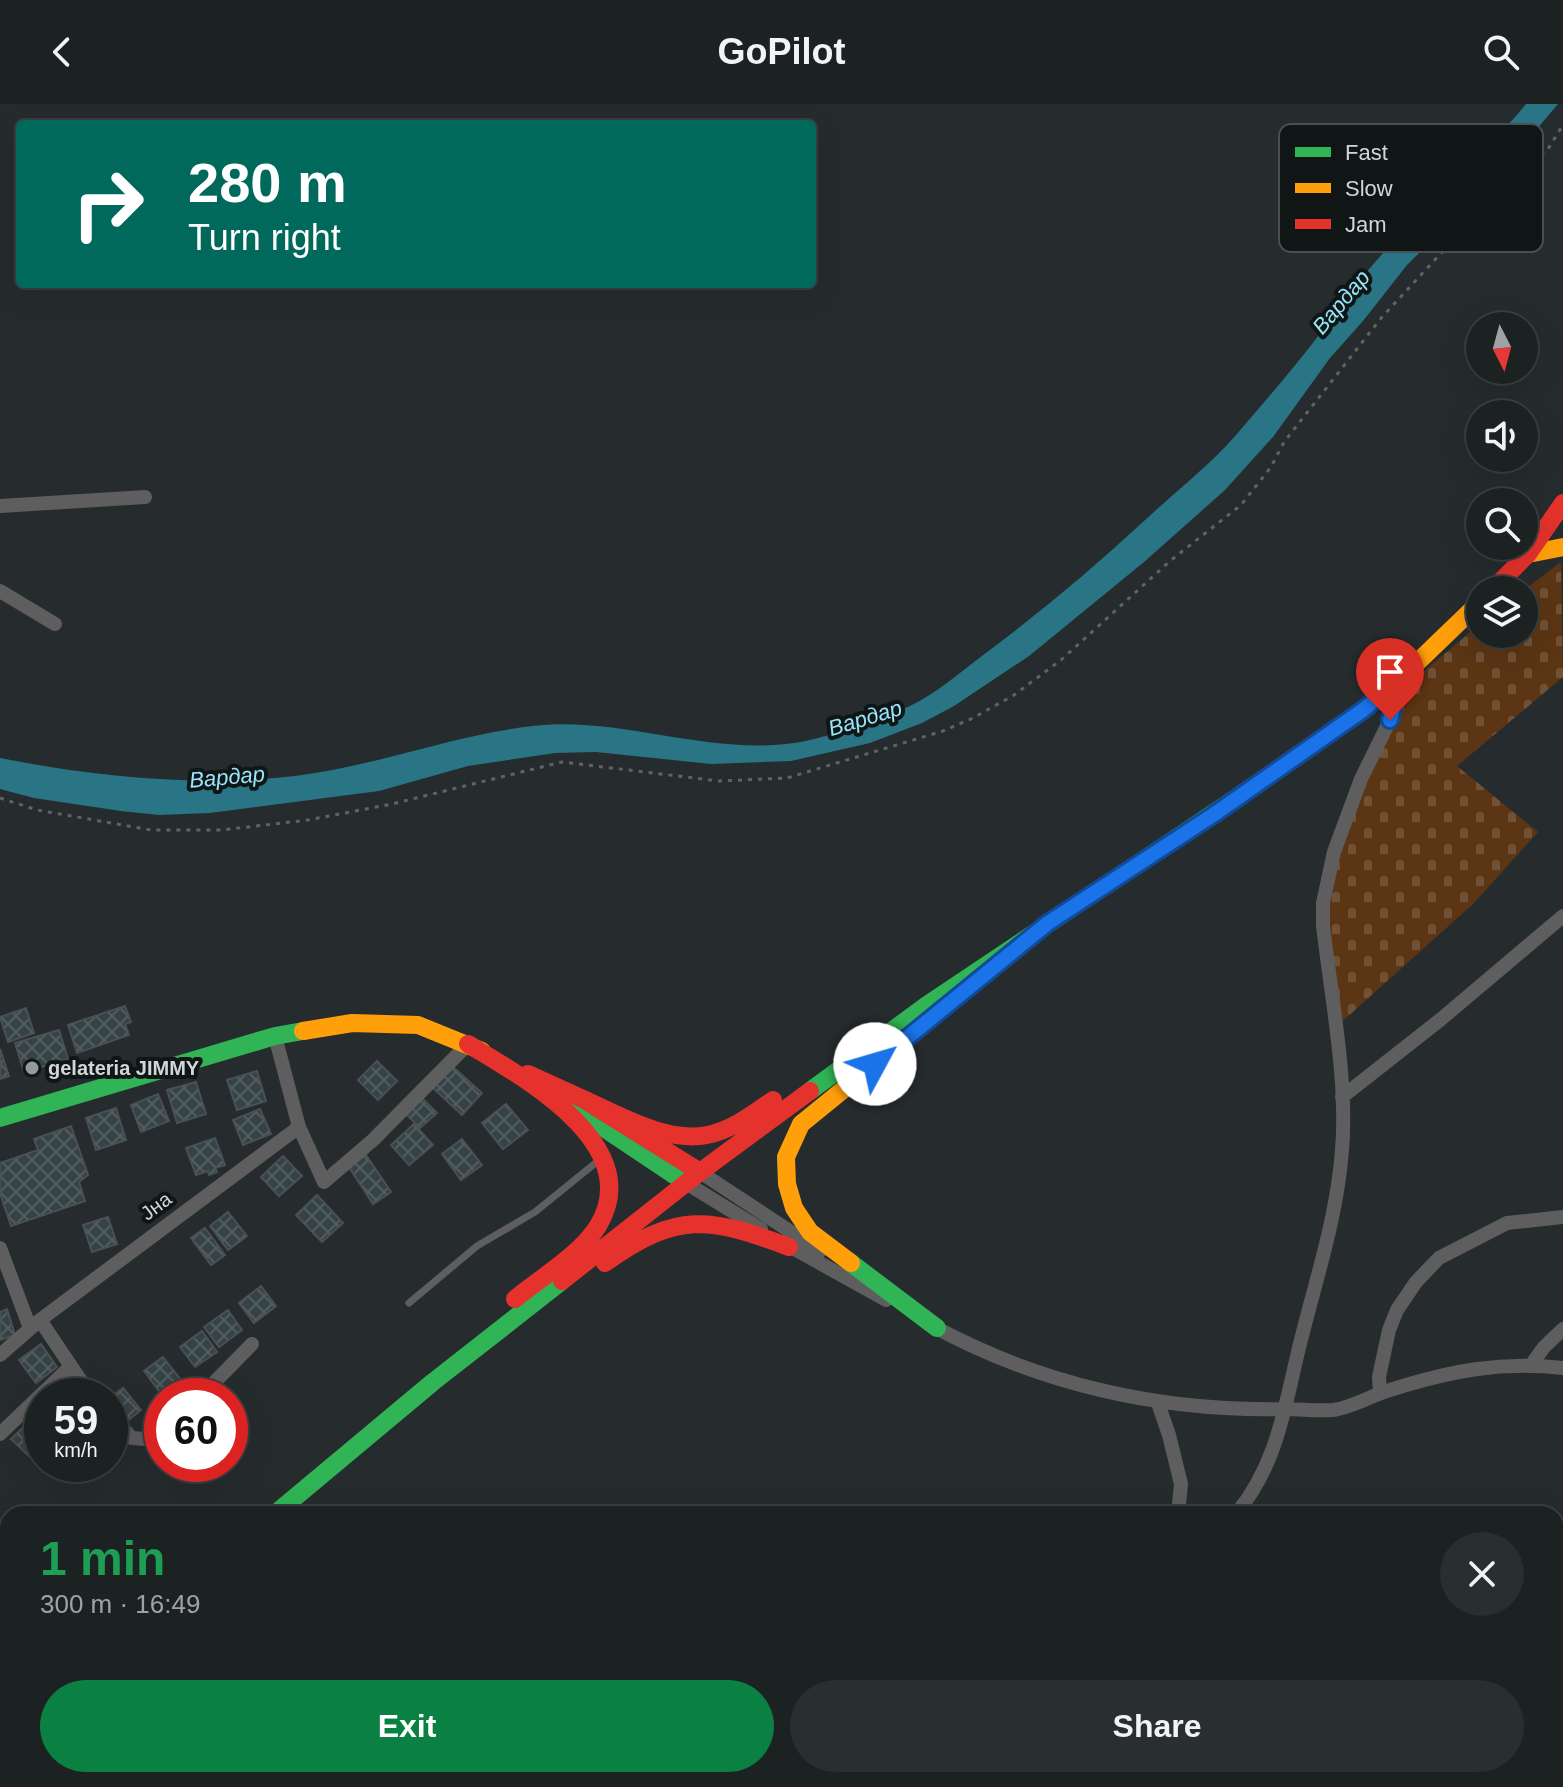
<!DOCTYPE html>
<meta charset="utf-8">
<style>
:root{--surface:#1c2122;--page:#292e2f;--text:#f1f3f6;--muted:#a0a3a5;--line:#3a3e40;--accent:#0b8043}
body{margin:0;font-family:Arial,sans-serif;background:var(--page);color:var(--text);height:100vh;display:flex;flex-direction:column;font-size:30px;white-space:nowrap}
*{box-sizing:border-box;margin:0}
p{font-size:26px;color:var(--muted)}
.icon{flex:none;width:44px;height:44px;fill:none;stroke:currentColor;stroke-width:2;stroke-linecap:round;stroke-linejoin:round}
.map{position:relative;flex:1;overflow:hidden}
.panel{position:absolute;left:0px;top:1402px;width:1564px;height:282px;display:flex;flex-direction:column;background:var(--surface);border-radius:24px 24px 0 0;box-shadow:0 8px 32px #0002,0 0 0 2px var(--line)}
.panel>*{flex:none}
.hud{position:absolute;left:16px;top:16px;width:800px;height:168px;border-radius:8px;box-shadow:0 8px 32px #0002,0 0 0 2px var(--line);background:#00695c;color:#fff;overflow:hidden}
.needle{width:52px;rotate:174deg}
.tools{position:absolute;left:1466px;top:208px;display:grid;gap:16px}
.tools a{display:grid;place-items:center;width:72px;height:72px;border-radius:50%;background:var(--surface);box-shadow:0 8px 32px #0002,0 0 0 2px var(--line);font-size:40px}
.speed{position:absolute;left:24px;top:1274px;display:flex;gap:16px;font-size:40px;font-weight:700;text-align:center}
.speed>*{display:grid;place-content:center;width:104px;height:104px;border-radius:50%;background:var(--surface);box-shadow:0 8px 32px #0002,0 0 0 2px var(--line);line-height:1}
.speed small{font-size:20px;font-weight:400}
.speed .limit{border:12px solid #d22;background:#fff;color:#111}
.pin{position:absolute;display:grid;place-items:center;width:68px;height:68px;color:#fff;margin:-82px -34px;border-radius:50% 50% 50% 0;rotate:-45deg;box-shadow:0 0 8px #0007}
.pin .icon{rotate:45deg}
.me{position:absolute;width:88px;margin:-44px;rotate:51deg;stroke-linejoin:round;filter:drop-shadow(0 0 6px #0008)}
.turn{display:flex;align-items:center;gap:28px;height:168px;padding:0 40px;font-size:36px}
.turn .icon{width:104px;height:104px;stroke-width:2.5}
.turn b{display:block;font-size:56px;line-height:68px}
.round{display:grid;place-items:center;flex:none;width:84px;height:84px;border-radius:42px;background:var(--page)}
.headline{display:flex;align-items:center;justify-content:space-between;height:136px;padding:0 40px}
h1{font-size:48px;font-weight:600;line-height:60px;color:#1e9e55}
.primary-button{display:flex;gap:16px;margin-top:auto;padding:16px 40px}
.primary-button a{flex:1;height:92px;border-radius:48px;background:var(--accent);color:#fff;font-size:32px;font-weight:600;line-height:92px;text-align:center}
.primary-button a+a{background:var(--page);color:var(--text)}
header{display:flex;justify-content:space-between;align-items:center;height:104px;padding:0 40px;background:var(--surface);font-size:36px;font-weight:600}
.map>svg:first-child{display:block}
.cemetery{fill:url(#cemetery-stones)}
.water{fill:#297485}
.building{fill:url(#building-cross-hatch);stroke:#4b5052;stroke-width:2}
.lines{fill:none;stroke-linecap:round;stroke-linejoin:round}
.path{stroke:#626263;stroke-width:3;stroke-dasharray:4 6;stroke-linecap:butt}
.lane{stroke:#5e5e5e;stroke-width:7}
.street{stroke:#5e5e5e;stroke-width:14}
.fast{stroke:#30b455;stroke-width:18}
.slow{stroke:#ff9f0a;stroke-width:18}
.jam{stroke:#e5322d;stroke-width:18}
.route-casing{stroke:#114b97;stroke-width:20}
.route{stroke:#1a73e8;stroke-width:14}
.poi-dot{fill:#949b9d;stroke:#101516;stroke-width:3}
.labels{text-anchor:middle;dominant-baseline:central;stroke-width:8;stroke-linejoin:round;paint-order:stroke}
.poi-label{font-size:20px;font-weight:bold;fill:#d0d7d9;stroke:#101516;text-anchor:start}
.street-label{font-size:20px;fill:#d0d7d9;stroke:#101516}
.water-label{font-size:22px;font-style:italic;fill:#98e4f9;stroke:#101516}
.key{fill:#101516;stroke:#4a4f50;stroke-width:2}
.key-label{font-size:22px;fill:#d0d7d9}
</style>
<header><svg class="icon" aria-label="back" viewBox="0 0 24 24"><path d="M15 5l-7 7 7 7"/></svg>GoPilot<svg class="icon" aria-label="search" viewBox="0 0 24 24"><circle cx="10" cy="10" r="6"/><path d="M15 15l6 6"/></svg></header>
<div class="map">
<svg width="1563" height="1683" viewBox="0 0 1563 1683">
<defs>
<pattern id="cemetery-stones" width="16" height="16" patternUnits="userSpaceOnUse" patternTransform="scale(2)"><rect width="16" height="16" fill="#5b3514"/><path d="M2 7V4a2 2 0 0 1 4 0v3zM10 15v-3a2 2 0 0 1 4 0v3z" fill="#725236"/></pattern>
<pattern id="building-cross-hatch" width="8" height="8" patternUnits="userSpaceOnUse" patternTransform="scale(2)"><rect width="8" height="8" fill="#354246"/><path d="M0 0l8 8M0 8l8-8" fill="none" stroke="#515d60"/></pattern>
</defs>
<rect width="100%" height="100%" fill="#262c2e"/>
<!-- cemetery -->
<path class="cemetery" d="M1561 458 1563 573 1457 662 1538 728 1473 800 1335 924 1323 822 1334 748 1390 616 1412 577 1480 520V530H1524V486Z"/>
<!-- water -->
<path class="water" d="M1526 0H1558L1498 71 1407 161 1363 217 1330 254 1273 333 1225 386 1144 458 1029 552 954 602 922 619 870 639 791 657 711 660 596 648 555 649 468 662 379 687 210 709 159 711 121 707 34 694 0 685V654C95 673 199 683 295 672 376 662 452 631 533 622 625 611 719 657 810 636 844 628 880 616 912 601 936 589 957 571 978 555 1036 512 1091 466 1144 417 1174 389 1209 362 1236 331 1265 297 1295 263 1322 227 1340 203 1357 178 1377 156 1424 101 1480 56 1526 0Z"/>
<!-- building -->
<path class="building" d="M125 902 131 918 125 920 129 931 77 949 68 921Z
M26 904 34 929 8 938 0 913Z
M59 926 68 955 24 968 15 939Z
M0 945 9 972 0 975Z
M377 957 397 977 378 996 358 976Z
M452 962 482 989 462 1011 433 984Z
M257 967 266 997 237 1006 227 976Z
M196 978 206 1010 177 1019 167 986Z
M158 990 169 1017 141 1028 131 1001Z
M421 993 437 1009 420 1024 405 1009Z
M506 1000 528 1026 503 1045 482 1019Z
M116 1004 126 1036 96 1046 86 1014Z
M260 1005 271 1030 243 1041 233 1016Z
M414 1020 433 1041 409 1061 391 1041Z
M71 1022 88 1071 79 1078 85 1097 11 1122 0 1089V1059L38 1046 34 1035Z
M215 1034 225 1061 215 1064 217 1068 209 1071 208 1067 196 1071 186 1044Z
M462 1035 482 1061 461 1076 442 1050Z
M366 1051 391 1088 373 1100 349 1063Z
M283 1052 302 1072 279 1092 261 1073Z
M317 1091 343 1119 322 1138 296 1111Z
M228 1108 247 1132 228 1146 210 1122Z
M108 1113 117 1140 92 1148 83 1121Z
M205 1124 225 1151 211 1161 191 1134Z
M261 1182 276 1202 254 1219 239 1199Z
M7 1205 15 1231 0 1236V1208Z
M228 1206 242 1226 219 1243 204 1223Z
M202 1227 217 1248 195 1263 180 1243Z
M41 1240 57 1263 36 1279 19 1256Z
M163 1253 181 1276 162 1291 144 1267Z
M123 1284 141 1306 122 1321 110 1305V1294Z
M31 1316 42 1327V1339L29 1352 11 1335Z"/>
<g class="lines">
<!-- path -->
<path class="path" d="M0 694 37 706 151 726H222L308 716 392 700 562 658 719 677 787 674 943 627 973 614 1014 591 1061 556 1170 457 1241 401 1271 363 1284 338 1382 213 1469 119 1548 45 1563 21"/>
<!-- lane -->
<path class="lane" d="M409 1199 477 1142 535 1108 598 1057"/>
<!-- street -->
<path class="street" d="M0 402 145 393
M0 487 55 520
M1342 993 1440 916 1563 812
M299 1023 324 1078 373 1036 468 940
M700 1068 820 1147
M686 1079 761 1125
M782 1138 886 1196
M0 1144 30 1224
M40 1216 91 1292
M929 1220C1038 1280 1160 1308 1285 1305 1301 1305 1317 1307 1333 1306 1352 1304 1372 1291 1390 1286 1450 1267 1500 1257 1563 1264
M0 1251 40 1216 299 1023 275 932
M1532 1260 1544 1243 1563 1225
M1380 1289 1379 1273 1389 1226 1397 1206 1416 1178 1439 1154 1507 1119 1563 1113
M201 1292 252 1240
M1158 1299 1169 1331 1181 1380 1178 1410
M110 1312 132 1334 145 1335 162 1322
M0 1330 71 1262
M1236 1410C1276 1362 1284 1307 1298 1248 1314 1181 1337 1115 1342 1046 1348 978 1331 891 1323 822V799L1334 748 1361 675 1390 616 1400 575
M1556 1569 1563 1570
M1556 1612 1563 1604
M1169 1676 1195 1680 1214 1678 1235 1683
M1536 1676 1537 1683
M1128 1683V1676
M1430 1683V1676
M1509 1683 1514 1676"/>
<!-- fast -->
<path class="fast" d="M810 987 927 901 1242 690
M568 1000 686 1079
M0 1014 275 932 303 927
M851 1159 937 1224
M275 1410 433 1278 562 1177
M0 1658 8 1651"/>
<!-- slow -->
<path class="slow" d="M1528 450 1563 443
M1242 690 1363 606 1400 575 1480 498
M303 927 352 919 418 921 482 947
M851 1159 810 1128 794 1104 787 1080 786 1053 801 1020 924 920"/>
<!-- jam -->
<path class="jam" d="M1492 486 1528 450 1563 399
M468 940C524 974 647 1041 598 1122 581 1150 540 1174 515 1195
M528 970 583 995 700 1068
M583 995C619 1011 666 1039 707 1031 732 1026 753 1010 773 996
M605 1159C678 1107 709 1113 789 1143
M562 1177 700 1068 810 987"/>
</g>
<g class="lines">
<defs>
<path id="route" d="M875 960 1048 819 1213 711 1363 606 1400 575 1390 616"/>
</defs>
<!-- route casing -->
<use href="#route" class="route-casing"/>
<!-- route -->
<use href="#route" class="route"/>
</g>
<!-- markers -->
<circle class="poi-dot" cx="32" cy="964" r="8"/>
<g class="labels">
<!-- poi labels -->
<g class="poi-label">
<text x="48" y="964">gelateria JIMMY</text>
</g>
<!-- street labels -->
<g class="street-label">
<text transform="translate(156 1102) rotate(-37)">Јна</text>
</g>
<!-- water labels -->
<g class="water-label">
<text transform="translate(1341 198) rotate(-50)">Вардар</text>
<text transform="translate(865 614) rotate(-17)">Вардар</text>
<text transform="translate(227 673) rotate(-5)">Вардар</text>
</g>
</g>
<!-- legend -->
<rect x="1279" y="20" width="264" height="128" rx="12" class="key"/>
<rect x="1295" y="43" width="36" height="10" fill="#30b455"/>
<rect x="1295" y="79" width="36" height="10" fill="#ff9f0a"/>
<rect x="1295" y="115" width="36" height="10" fill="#e5322d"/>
<g class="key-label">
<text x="1345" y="56">Fast</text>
<text x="1345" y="92">Slow</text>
<text x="1345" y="128">Jam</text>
</g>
</svg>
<div class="tools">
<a><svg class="needle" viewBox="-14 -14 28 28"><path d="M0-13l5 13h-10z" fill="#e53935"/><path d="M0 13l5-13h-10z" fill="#a0a3a5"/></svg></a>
<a><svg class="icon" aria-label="sound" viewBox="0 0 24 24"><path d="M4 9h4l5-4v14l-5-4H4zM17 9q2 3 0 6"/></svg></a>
<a><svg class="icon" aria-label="search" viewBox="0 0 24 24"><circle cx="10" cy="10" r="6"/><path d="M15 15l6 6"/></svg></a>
<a><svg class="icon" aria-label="layers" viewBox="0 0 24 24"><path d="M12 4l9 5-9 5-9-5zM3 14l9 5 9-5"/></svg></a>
</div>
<div class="speed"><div>59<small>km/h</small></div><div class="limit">60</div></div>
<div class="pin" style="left:1390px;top:616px;background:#d93025"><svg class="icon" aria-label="arrive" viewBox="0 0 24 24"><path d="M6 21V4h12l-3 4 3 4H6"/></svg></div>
<svg class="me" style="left:875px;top:960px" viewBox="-20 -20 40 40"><circle r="19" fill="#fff"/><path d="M0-13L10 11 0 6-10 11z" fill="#1a73e8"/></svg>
<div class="hud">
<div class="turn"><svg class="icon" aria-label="right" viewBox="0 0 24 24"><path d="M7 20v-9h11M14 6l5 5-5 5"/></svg><div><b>280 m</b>Turn right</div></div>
</div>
<section class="panel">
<div class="headline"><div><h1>1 min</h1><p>300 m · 16:49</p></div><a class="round"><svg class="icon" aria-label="close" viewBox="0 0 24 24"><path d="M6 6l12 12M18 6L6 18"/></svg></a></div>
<div class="primary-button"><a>Exit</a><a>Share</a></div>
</section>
</div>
